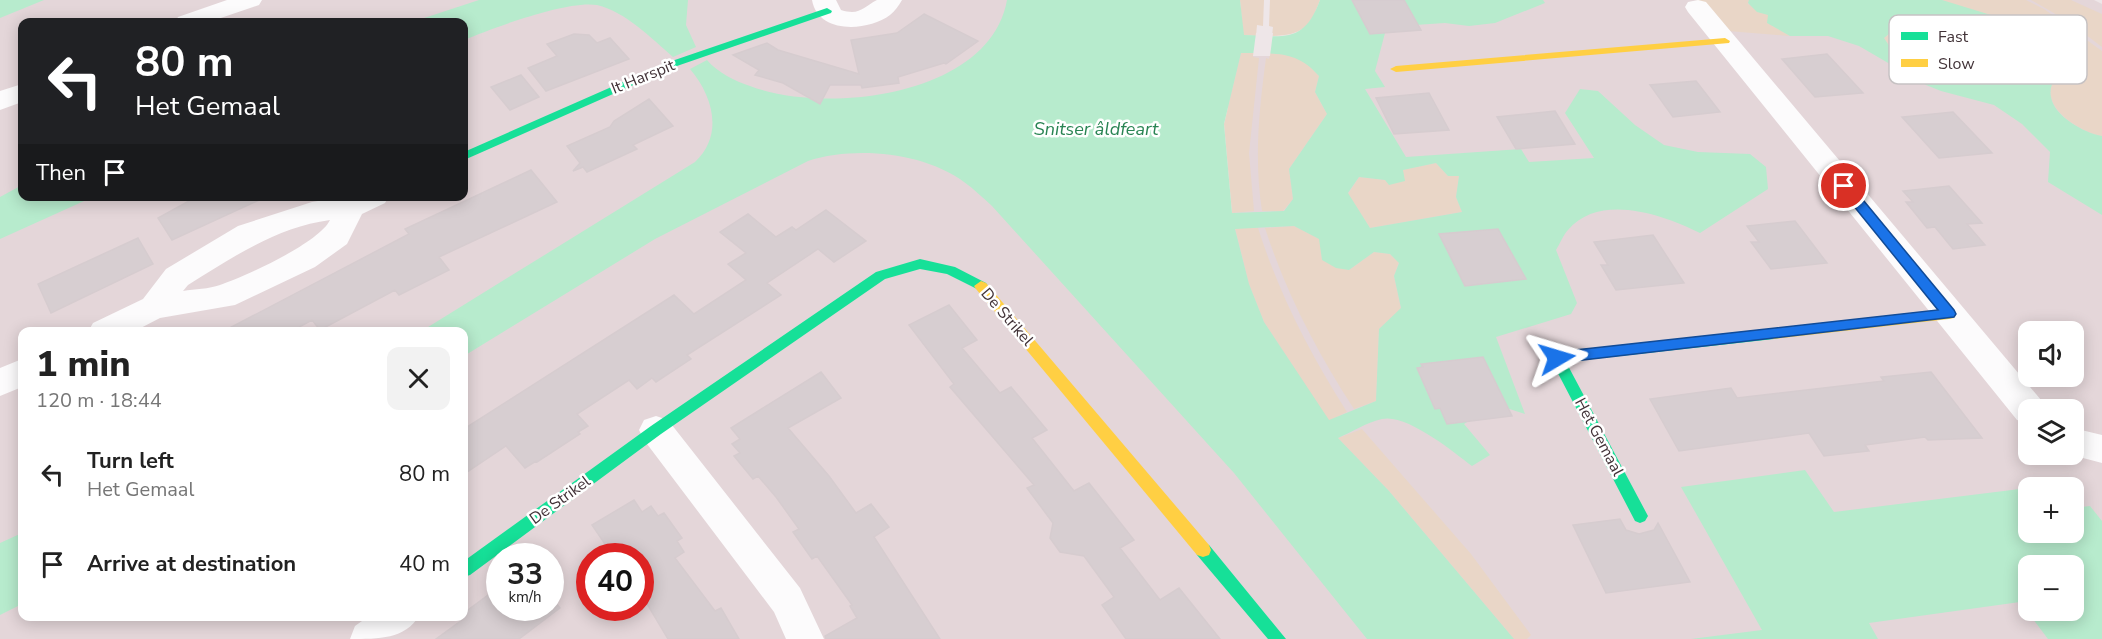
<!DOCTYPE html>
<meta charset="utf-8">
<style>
:root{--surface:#fff;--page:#f2f2f2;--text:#222;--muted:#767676}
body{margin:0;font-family:"Nunito Sans",sans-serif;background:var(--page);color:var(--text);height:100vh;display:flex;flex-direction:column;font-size:22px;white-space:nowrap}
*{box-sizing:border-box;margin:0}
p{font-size:20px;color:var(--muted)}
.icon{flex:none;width:33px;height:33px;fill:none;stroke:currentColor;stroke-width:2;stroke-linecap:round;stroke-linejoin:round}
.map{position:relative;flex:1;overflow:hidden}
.sheet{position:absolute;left:18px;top:327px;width:450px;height:294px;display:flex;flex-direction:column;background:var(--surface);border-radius:12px;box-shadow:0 3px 15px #0003}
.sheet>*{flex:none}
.hud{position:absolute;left:18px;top:18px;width:450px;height:183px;border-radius:12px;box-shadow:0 3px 15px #0003;background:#202124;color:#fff;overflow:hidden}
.fabs{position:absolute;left:2018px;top:321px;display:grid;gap:12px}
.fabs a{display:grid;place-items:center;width:66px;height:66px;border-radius:12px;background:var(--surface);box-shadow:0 3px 15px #0003;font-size:30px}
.speed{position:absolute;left:486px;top:543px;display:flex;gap:12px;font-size:30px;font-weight:700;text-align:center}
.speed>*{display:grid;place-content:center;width:78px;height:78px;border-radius:50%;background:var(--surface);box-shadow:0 3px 15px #0003;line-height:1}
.speed small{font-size:15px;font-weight:400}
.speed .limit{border:9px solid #d22;background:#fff;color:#111}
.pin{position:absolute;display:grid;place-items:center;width:51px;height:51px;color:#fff;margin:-26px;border:3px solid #fff;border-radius:50%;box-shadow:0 2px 6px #0007}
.me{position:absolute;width:66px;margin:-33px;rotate:83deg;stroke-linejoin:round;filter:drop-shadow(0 0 4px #0008)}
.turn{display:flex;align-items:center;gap:21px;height:126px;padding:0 18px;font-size:27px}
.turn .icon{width:78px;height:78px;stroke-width:2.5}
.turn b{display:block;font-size:42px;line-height:51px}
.then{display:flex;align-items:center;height:57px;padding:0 18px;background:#0003;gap:12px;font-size:22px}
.round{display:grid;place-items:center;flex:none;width:63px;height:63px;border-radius:12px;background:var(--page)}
.head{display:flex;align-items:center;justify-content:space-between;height:102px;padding:0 18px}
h1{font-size:36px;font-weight:800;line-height:45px}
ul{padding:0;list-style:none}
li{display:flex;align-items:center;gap:18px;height:90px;padding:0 18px}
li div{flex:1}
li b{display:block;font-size:22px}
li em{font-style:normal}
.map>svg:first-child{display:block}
.residential{fill:#e4d6d9;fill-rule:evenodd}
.green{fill:#e9d6c7}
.water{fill:#b7ebcd;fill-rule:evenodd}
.pier{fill:#eee6e8}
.building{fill:#d7ced1;stroke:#d6cccf;stroke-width:1.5}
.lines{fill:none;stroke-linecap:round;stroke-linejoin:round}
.street{fill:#fcfbfc;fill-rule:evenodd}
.fast{fill:#16e098;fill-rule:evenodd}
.slow{fill:#ffcf43;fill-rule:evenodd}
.route{fill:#1a73e8;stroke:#114b97;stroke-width:1.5}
.labels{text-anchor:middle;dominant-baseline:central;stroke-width:5;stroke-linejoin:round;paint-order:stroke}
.street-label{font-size:16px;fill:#423338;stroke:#fff}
.water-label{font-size:18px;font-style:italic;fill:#298453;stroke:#fff}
.key{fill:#fff;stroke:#c6c2c3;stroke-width:1.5}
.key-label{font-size:16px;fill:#423338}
</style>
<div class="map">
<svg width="2102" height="639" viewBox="0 0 2102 639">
<rect width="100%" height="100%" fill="#eee6e8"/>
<!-- residential -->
<path class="residential" d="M0 0H1028L1391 639H0ZM22 22H464V196H22ZM22 332H464V616H22ZM500 556H550V608H500ZM590 556H640V608H590Z
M1333 0H2094L2102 4V639H1496L1313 422 1237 289 1225 43H1316ZM2028 332H2073V376H2028ZM2028 410H2073V454H2028ZM2028 488H2073V532H2028ZM2028 566H2073V610H2028Z"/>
<!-- green -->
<path class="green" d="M1240 0H1264L1263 26 1257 25 1256 36 1243 35Z
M1270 0H1320C1310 28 1302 35 1272 36L1273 27 1269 26Z
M1696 0H1749L1748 4 1768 15V23L1790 36 1728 31Z
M1942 0H2026L2044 9 2102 51V136C2084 133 2055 116 2051 97 2048 84 2059 72 2065 62Z
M2031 0H2071L2102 14V47L2066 20Z
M1913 27 1933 30 1961 39 1968 52 1953 60 1917 55 1890 47 1884 38 1895 29Z
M1241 53H1254L1253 57 1259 58 1249 153 1254 211 1232 213 1224 124Z
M1270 53C1293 54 1304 58 1319 76L1315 92 1327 114 1289 169 1293 199 1283 211H1262C1254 158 1259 111 1266 58L1269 59Z
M1436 163 1448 176 1459 175 1456 197 1462 212 1370 228 1348 194 1359 177 1385 180 1402 170Z
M1294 226 1320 239 1322 260 1349 270 1374 252 1390 254 1399 262 1394 276 1401 309 1379 329 1376 401 1354 409C1317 352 1286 293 1265 228Z
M1235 228H1258C1279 294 1310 354 1347 412L1329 421 1264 322 1249 284Z
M1362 429 1471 554 1531 635 1527 639H1514L1389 491 1338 438Z"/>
<!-- water -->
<path class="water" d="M0 0H44L0 18Z
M479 0H688L686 25 696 47 673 57C651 38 626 12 597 5 567 0 493 28 464 40V22H412Z
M1007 0H1240L1244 35C1284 36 1304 44 1320 0H1543L1545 3 1495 23 1469 26 1445 23 1400 26 1385 33 1375 71 1385 87 1365 89 1406 157 1521 149 1529 162 1594 158 1565 113 1580 89 1598 91 1635 125 1664 145 1698 152 1750 154 1766 167 1768 189 1700 233C1664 215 1600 192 1568 230 1563 235 1560 244 1556 250L1577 303 1571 314 1496 337 1525 414 1494 404 1464 424 1490 455 1472 466C1454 452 1406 413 1382 419 1367 422 1352 432 1338 438L1389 491 1514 639H1367L1234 473 992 206C983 198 974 189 964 182 923 152 855 146 808 161L655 239 464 356V332H420L695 162C724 135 713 96 690 69L707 60C718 73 735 81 750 86 825 115 990 97 1007 0ZM1241 53C1273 54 1296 49 1319 76L1315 92 1327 114 1289 169 1293 199 1284 211 1232 213 1224 124ZM1436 163 1448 176H1459L1456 197 1462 212 1370 228 1348 193 1359 177 1385 180 1389 185 1405 181 1403 170ZM1294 226 1319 239 1322 260 1336 268 1349 270 1374 252 1390 254 1399 263 1394 276 1401 308 1379 329 1376 401 1329 420 1264 322 1249 284 1235 229Z
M1749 0H1942L2017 23 2054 47 2065 62C2059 72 2048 84 2051 97 2054 116 2084 133 2102 136V215L2048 182 2050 152 2022 124 1994 105 1941 91 1926 85 1859 46 1828 36H1790L1767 23 1768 15 1757 12 1748 3ZM1913 27 1933 30 1961 39 1968 52 1953 60 1917 55 1890 47 1884 38 1895 29Z
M22 185V196L93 197 0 239V197Z
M1805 470 1834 512 2028 488V532H2073V508L2090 506 2102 521V639H2048L2020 602 1869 623 1878 639H1691L1762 630 1681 487ZM2028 566H2073V610H2028Z
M22 533V604L0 615V543Z"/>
<!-- pier -->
<path class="pier" d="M1256 33H1273L1270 56H1253Z"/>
<!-- building -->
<path class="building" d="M1352 0H1404L1421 30 1370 34Z
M924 14 978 41 946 64 944 63 898 77 899 83 862 88 861 85H830L820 104 783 83 755 75 759 70 733 55 767 43 778 50 859 74 851 40 897 33Z
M574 34 589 35 597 43 610 38 629 59 546 91 528 68 557 56 547 44Z
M1827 54 1863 93 1815 97 1782 59Z
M521 75 539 97 510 110 491 87Z
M1696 81 1720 112 1673 117 1650 85Z
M1429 93 1449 130 1394 134 1376 98Z
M649 99 673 126 633 145 637 149 587 172 583 167 573 171 580 163 567 146 610 127 614 121Z
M1555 111 1575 144 1516 149 1497 117Z
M1953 112 1992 153 1939 158 1902 117Z
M531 170 557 202 439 257 449 270 399 295 395 290 320 330 312 320 290 332H222L409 234 405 229Z
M1949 186 1982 223 1967 224 1985 245 1953 249 1935 227 1927 228 1906 202H1913L1903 191Z
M198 196H268L172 240 158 218Z
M826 210 866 241 834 262 818 249 767 283 781 295 687 355 691 359 656 382 652 378 637 389 629 380 577 414 588 426 578 432 580 434 537 462 536 461 525 468 506 446 464 474V429L674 295 694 314 746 280 728 264 746 253 720 232 748 214 776 237 792 227 796 230Z
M1795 221 1827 263 1771 269 1751 242H1759L1747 226Z
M1498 229 1526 279 1465 286 1439 234Z
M1653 235 1684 283 1616 290 1601 265H1608L1594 242Z
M138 238 153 264 51 313 38 284Z
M949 305 977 340 962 348 1000 393 1011 387 1047 430 1032 438 1074 491 1089 483 1134 540 1120 548 1160 600 1179 588 1220 639H1126L1102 605 1114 597 1084 556 1060 552 1050 538 1053 523 1027 488 1034 485 950 387 954 384 909 325Z
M1483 357 1512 416 1447 424 1440 408 1435 409 1417 368 1423 367 1421 364Z
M821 372 841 398 788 428 829 476 856 513 871 504 889 527 874 537 940 639H826L825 636 857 618 850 606 852 605 817 556 812 559 793 532 799 529 776 497 758 476 753 479 734 456 740 453 732 444 740 439 731 428Z
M1931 372 1982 438 1928 440 1925 437 1865 445 1869 451 1824 456 1809 433 1679 451 1650 399 1731 388 1737 398 1884 381 1881 377Z
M634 500 642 512 651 506 658 516 664 513 682 538 677 541 684 552 675 558 715 611 721 608 739 639H668L640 592V556H613L592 525Z
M1620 519 1626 530 1639 534 1654 530 1658 523 1690 582 1606 593 1573 525Z
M495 590 500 593V608H550V596L560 608 519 639H436L462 620 460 616H464V613Z"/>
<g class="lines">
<!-- street -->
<path class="street" d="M227 0H262L259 5 209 22H175L178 17Z
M812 0H836L841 10C860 16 863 7 877 0 883 0 895 0 902 0 899 5 895 11 890 15 867 32 818 34 812 0Z
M1698 0 1706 2 2041 400 2046 410H2028V423L2017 420 1688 12 1685 7 1688 2Z
M22 84V102L0 110V91Z
M348 196H389L385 203 362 214 347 244 315 267 235 305 160 318 133 332H88L93 323 143 299 166 269 238 226 312 202ZM330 220C319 243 246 276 220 285 209 289 195 289 183 291L188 285C233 257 277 227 330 220Z
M22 359V387L0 396V368Z
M656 416 668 420 800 588 824 639H786L774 612 644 440 639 430 644 420Z
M2073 428 2102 435V463L2068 454H2073Z
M369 616H419C405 639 379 639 350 639L355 626Z"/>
<!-- fast -->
<path class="fast" d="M827 8 832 11 831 13 674 67 464 160V152L666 63Z
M920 259 955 267 986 283 988 286 981 291 947 274 920 269 885 279 661 434 470 575 464 577V561L651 426 876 272Z
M1774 329 1779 330 1781 334 1779 338 1774 339 1566 362 1648 516 1645 521 1640 523 1635 521 1550 358 1552 354Z
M1203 543 1209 545 1286 639H1268L1197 555 1195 550 1197 545Z"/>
<!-- slow -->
<path class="slow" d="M1725 38 1730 41 1729 43 1396 72 1390 69 1396 66Z
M981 281 986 283 1209 545 1211 550 1209 555 1203 557 1197 555 976 289 974 286Z
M1949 309 1954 310 1956 314 1954 318 1949 319 1774 339 1769 338 1767 334 1769 330 1774 329Z"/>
</g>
<!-- route -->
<path class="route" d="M1844 181 1849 183 1954 310 1956 314 1954 317 1557 363 1552 362 1550 358 1557 352 1938 310 1840 189 1838 186 1840 183Z"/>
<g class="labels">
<!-- street labels -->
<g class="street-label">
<text transform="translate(643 77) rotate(-22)">It Harspit</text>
<text transform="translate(1007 317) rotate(49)">De Strikel</text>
<text transform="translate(1599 437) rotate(62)">Het Gemaal</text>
<text transform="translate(560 500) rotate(-36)">De Strikel</text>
</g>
<!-- water labels -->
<g class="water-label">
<text x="1096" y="129">Snitser âldfeart</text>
</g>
</g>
<!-- legend -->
<rect x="1889" y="15" width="198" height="69" rx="9" class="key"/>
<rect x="1901" y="32" width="27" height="8" fill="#16e098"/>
<rect x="1901" y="59" width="27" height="8" fill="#ffcf43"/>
<g class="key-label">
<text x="1938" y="42">Fast</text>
<text x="1938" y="69">Slow</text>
</g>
</svg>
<div class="fabs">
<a><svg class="icon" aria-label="sound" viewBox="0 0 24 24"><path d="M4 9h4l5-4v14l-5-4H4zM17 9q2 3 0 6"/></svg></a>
<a><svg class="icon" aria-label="layers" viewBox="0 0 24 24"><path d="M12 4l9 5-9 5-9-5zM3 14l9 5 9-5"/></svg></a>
<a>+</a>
<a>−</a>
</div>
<div class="speed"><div>33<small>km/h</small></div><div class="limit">40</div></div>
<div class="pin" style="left:1844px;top:186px;background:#d93025"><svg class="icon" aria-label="arrive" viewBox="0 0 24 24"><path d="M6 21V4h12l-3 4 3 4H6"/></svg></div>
<svg class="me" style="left:1557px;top:358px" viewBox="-20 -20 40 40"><path d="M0-17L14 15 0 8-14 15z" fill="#1a73e8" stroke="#fff" stroke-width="4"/></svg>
<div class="hud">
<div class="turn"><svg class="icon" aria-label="left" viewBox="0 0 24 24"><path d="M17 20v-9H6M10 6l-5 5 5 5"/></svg><div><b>80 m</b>Het Gemaal</div></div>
<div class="then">Then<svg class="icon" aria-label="arrive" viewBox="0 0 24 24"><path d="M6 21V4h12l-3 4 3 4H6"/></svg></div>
</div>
<section class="sheet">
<div class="head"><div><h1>1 min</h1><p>120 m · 18:44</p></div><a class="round"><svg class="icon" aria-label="close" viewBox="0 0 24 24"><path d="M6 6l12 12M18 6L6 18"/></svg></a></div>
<ul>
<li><svg class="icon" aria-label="left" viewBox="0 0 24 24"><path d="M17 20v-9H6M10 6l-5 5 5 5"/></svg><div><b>Turn left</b><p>Het Gemaal</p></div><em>80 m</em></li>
<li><svg class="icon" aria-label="arrive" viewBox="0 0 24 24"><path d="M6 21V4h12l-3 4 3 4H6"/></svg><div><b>Arrive at destination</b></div><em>40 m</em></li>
</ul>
</section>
</div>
